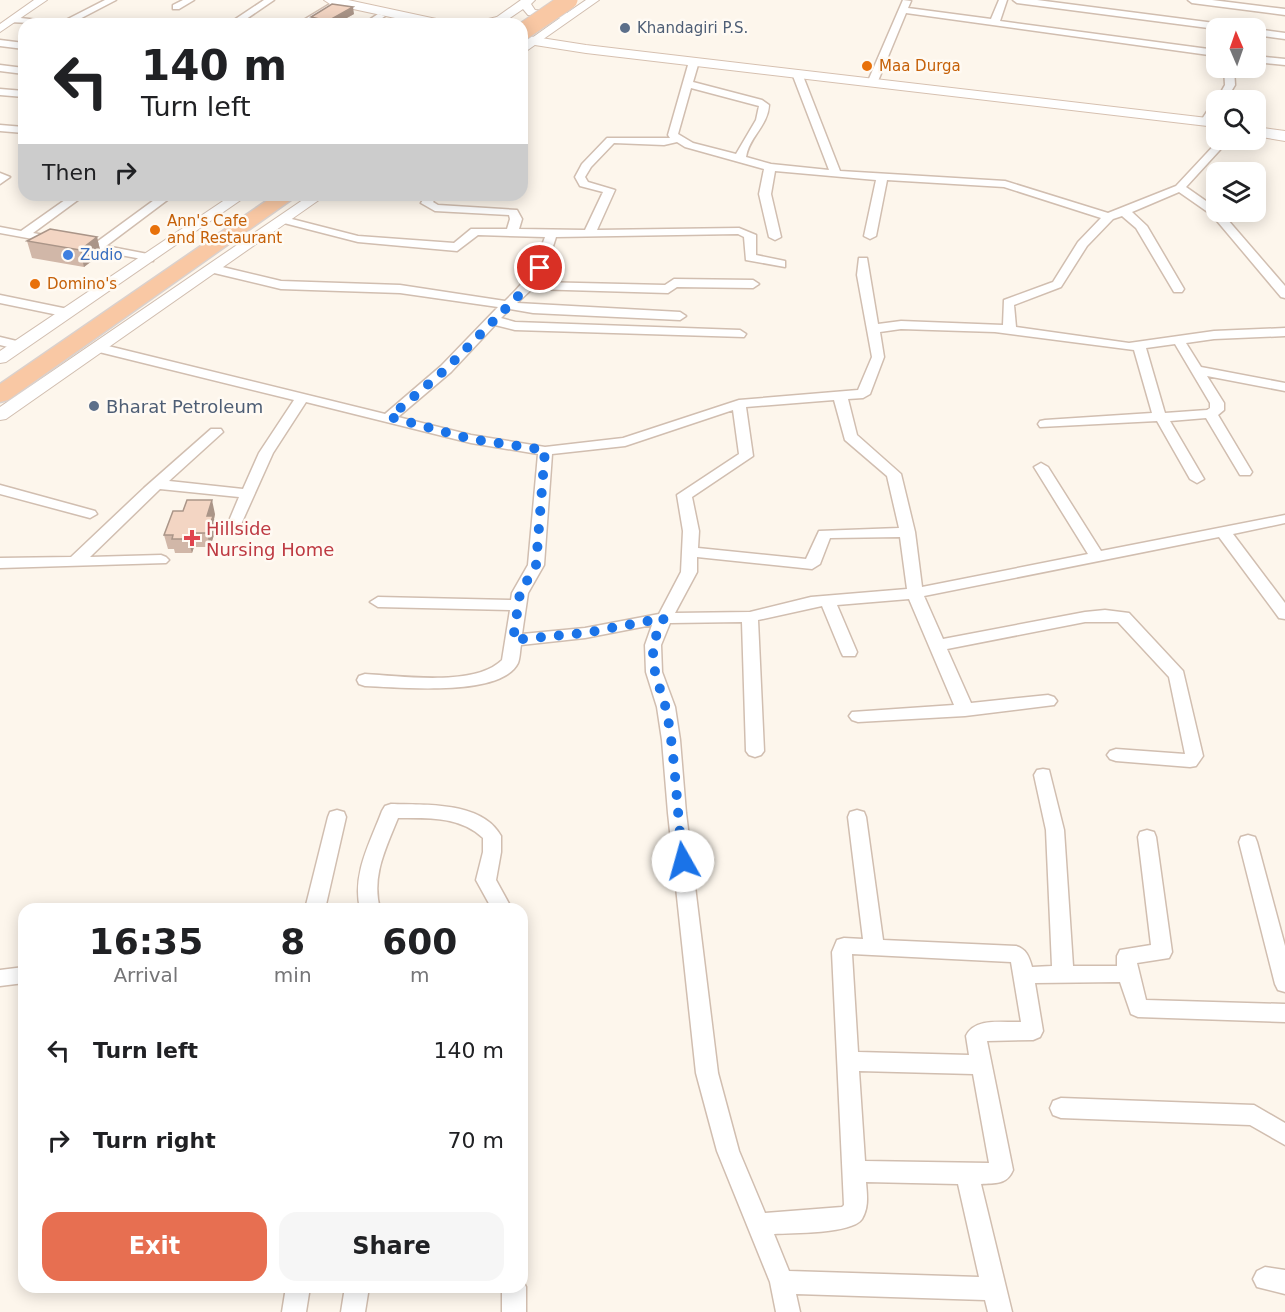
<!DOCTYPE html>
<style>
:root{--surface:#fff;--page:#f6f6f6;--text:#202124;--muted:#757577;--accent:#e76f51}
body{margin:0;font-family:"DejaVu Sans",sans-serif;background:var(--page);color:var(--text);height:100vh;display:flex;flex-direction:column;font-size:22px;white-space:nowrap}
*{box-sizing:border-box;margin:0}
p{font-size:20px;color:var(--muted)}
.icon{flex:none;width:33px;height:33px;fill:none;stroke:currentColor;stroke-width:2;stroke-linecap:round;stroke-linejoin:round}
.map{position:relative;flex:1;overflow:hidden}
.sheet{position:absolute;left:18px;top:903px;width:510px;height:390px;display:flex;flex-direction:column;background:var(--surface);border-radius:18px;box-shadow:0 3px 15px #0003}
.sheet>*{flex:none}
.hud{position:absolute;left:18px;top:18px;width:510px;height:183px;border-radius:18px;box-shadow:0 3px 15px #0003;background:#fff;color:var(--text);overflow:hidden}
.needle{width:39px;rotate:358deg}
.buttons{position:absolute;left:1206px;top:18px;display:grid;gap:12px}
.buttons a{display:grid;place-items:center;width:60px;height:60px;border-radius:12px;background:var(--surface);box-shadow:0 3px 15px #0003;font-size:30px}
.pin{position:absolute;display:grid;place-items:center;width:51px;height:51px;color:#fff;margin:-26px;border:3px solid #fff;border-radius:50%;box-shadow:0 2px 6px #0007}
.me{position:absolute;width:66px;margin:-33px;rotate:353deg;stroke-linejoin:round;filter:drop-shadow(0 0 4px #0008)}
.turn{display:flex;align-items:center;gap:21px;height:126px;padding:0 24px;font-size:27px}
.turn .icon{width:78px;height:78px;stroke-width:2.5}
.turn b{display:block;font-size:42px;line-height:51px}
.then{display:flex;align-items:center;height:57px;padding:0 24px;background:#0003;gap:12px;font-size:22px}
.eta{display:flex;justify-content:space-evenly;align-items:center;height:102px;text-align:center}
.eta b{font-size:36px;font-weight:600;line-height:42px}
.button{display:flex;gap:12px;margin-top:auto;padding:12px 24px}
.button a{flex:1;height:69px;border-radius:18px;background:var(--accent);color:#fff;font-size:24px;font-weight:600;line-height:69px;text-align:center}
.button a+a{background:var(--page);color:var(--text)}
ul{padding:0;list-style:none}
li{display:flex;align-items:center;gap:18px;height:90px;padding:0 24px}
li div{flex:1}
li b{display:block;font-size:22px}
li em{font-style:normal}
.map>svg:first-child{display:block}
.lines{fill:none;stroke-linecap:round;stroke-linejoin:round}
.minor-casing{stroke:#d1beb0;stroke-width:3}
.tertiary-casing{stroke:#d1beb0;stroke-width:2}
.secondary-casing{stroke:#d6c0b0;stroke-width:2}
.trunk-casing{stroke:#dad1cd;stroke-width:3}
.minor{fill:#fff;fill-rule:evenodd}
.tertiary{fill:#fff;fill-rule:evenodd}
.secondary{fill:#fff;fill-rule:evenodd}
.trunk{fill:#f9c8a4;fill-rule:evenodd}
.trunk-bridge-casing{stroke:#dad1cd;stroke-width:19;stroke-linecap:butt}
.trunk-bridge{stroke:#f9c8a4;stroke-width:17}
.wall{fill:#d1b7a8}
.shaded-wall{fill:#aa9588}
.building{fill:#f3d5c3;stroke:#aa9588;stroke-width:1.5}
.route{stroke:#1a73e8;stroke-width:10;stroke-dasharray:0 18}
.service-dot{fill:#5c6f8a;stroke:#fffaf3;stroke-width:2}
.food-dot{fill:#e8710a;stroke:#fffaf3;stroke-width:2}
.shop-dot{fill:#3f7fe0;stroke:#fffaf3;stroke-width:2}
.health-dot{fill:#e0444e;stroke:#fffaf3;stroke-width:2}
.labels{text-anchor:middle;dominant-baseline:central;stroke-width:5;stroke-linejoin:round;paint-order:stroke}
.far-service-label{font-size:15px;fill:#4e5e75;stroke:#fffaf3;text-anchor:start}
.far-food-label{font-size:15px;fill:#c56008;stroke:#fffaf3;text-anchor:start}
.far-shop-label{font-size:15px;fill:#366cbe;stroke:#fffaf3;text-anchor:start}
.service-label{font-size:18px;fill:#4e5e75;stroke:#fffaf3;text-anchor:start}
.health-label{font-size:18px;fill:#be3a42;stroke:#fffaf3;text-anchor:start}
</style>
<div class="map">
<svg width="1285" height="1312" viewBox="0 0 1285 1312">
<rect width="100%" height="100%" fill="#fdf6ec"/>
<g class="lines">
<defs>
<path id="minor" d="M105 0H116L70 24H58Z
M183 0H194L179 9H173V5Z
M264 0H274L239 24H228Z
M903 0 911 1 908 8 991 19 999 0H1007L1000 21 1216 50V56L906 13 878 81 870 83 868 81Z
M1013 0H1037L1230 25 1235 28 1216 29 1017 3Z
M1188 0H1212L1285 9V15L1192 3Z
M330 4 334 7 333 9 308 24H297Z
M378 14 385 16 374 24H363Z
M12 17 47 21 52 24 9 22 7 20Z
M1256 29 1285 33V39L1256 35Z
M0 40 24 43V49L0 46Z
M1256 56 1285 59V65L1256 62Z
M693 62 698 65 693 82 762 100 769 105C768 126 749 137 746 157L771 164 829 170 793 76 798 73 803 76 840 171 1005 181 1108 213 1176 186 1219 140H1229L1186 187 1216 208V212H1221L1285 286V298L1281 297 1212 215 1179 192 1132 212 1147 226 1184 289 1182 292H1174L1136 228 1122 216 1113 219 1087 246 1061 287 1014 305 1016 327 1129 343 1214 331 1285 328V336L1214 339 1186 343 1201 367 1285 383V391L1207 376 1224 403V410L1218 415 1252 472 1250 475H1240L1206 418 1170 421 1204 479 1197 483 1190 479 1157 421 1040 427 1038 424 1040 421 1045 420 1152 413 1134 350 995 332 901 329 880 332 884 357 870 394 863 398 848 399 857 435 901 474 915 532 922 587 1088 554 1034 467 1041 463 1048 467 1101 551 1285 515V523L1233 534 1285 603V619L1279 618 1219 537 924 596 943 639 1085 612 1105 610 1129 613 1183 671 1203 756 1196 766 1190 767 1116 761 1110 759 1107 755 1110 751 1116 749 1185 754 1169 677 1118 622H1085L947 649 971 703 1048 695 1054 697 1057 701 1054 705 965 716 858 722 852 720 849 716 852 712 954 705 909 599 837 605 857 652 855 656H843L841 652 822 606 758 620 764 751 761 755 755 757 749 755 746 751 742 622 670 623 661 645 662 672 675 707 680 740 686 813 718 1073 739 1151 765 1213 842 1207 844 1205 832 952 837 940 844 938 863 939 848 817 850 812 857 810 864 812 866 817 883 940 1016 946C1026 949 1029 956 1032 967L1052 966 1046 830 1034 775 1037 770 1043 769 1049 770 1064 830 1073 966H1117V956L1120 950 1151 945 1138 837 1140 832 1147 830 1154 832 1156 837 1172 952 1169 958 1137 963 1146 1000 1285 1004V1022L1138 1017 1131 1014 1120 982 1035 983 1043 1031 1040 1037 1033 1040 987 1041 1013 1170C1007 1185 995 1183 981 1184L1012 1312H988L985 1300 796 1294 800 1312H776L770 1282 717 1151 696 1073 668 813 662 740 657 707 646 672 645 645 652 625 585 638 521 645C520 650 520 658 518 663 501 698 397 687 365 686L359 684 357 680 359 676 365 674C401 676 475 687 502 660L510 610 378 607 370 602 378 597 511 600 512 593 528 565 538 454 471 443 306 402 273 453 238 531H228L226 528 239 497 160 489 90 557 161 555 166 557 169 560 166 563 0 568V558L71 557 144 488 211 429H221L223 432 169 481 243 489 259 453 294 400 95 351 94 348 95 345 100 344 385 414 441 366 498 307 400 293 281 289 210 272V266L214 265 281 281 400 285 505 301C529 278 534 268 545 237L478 235 457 251 358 242 280 222 278 220 284 217 358 236 454 243 471 229H507L510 219 509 215 435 211 421 203 426 195H438L433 202 438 205 517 210 522 219 519 229 585 230 603 192 580 186 575 177 582 164 607 138H670L668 135 688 65ZM691 88 759 106 756 120 736 154 693 143 678 134ZM677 142 685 147 764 169 759 194 769 237 775 240 781 237 771 194 775 171 876 180 864 236 870 239 876 236 887 180 1004 187 1101 218 1078 242 1053 282 1004 300 1003 325 901 321 878 324 867 258H859L857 275 872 357 858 390 739 400 623 438 545 447 471 435 398 417 451 372 495 325 515 330 744 337 746 334 740 330 515 322 501 318 510 309 533 313 680 320 686 316 680 312 517 303 532 289 668 293 677 287 753 288 759 284 753 280 674 279 665 285 537 282 546 268 556 237 738 234 744 237 746 260 785 267V261L756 255V235L739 228 597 230 615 190 588 182 585 177 591 167 614 143 664 145ZM1175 344 1210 403V408L1207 410 1165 413 1164 410 1146 348ZM834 400 845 440 887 476 899 528 819 531 806 559 698 548 699 531 692 497 753 456 746 407ZM733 410 739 454 677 495 683 531 681 572 659 614 585 628 522 634 528 593 544 565 552 454 625 446ZM900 537 907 589 811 597 750 612 675 613 697 572V557L812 569 820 564 830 538ZM852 954 1011 962 1021 1022C1003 1023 975 1017 966 1036L969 1055 858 1052ZM859 1071 973 1074 989 1163 865 1161ZM866 1182 958 1184 979 1277 789 1271 774 1234C792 1233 852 1234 862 1219 869 1207 867 1195 866 1182Z
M0 65 24 68V74L0 71Z
M1224 68H1234L1235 85 1226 100 1216 101 1225 85Z
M0 89 24 91V97L0 95Z
M1216 103V113L1210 122 1201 124 1200 122 1212 104Z
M0 125 24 127V133L0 131Z
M0 173 10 177 0 184Z
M72 195 82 197 33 233 94 244 161 195H174L106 246 153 255V261L0 233V227L21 231Z
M0 295 68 309 74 313 68 317 0 303Z
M0 337 25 343 26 346 20 350 0 345Z
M0 485 95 511 97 514 90 518 0 494Z
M391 804C425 805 482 801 501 836V852L496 880 512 909H492L476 880 483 852V838C460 816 428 818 398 818 386 848 371 876 380 909H360C352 874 370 843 382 811L385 806Z
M337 810 344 812 346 817 325 909H305L328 817 330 812Z
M1248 835 1255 837 1257 842 1285 946V992L1278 990 1275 984 1239 842 1241 837Z
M24 967V983L0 986V970Z
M1061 1098 1254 1105 1285 1123V1145L1250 1125 1061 1118 1053 1115 1050 1108 1053 1101Z
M1265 1267 1285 1270V1294L1257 1287 1253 1279 1257 1271Z
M522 1279 526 1287V1312H502V1287H522Z
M286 1287H310L306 1312H282Z
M345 1287H369L365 1312H341Z"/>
<path id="tertiary" d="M34 0H47L0 32V24Z
M521 0H535L531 4 535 10 567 13 586 0H599L522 54V45L560 18 528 15 523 9 501 24H487Z
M232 195H248L6 362 0 363V351Z
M310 195H326L6 419 0 420V407Z"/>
<path id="secondary" d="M324 0H348L441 20 448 24H423L330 4Z
M497 17 504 21 502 24H478L480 21Z
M522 35 586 45 1216 119V127L586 53 522 43Z
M1256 127 1285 131V141L1256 136Z"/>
<path id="trunk" d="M275 195H298L8 400 0 402V384Z"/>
</defs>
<!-- minor casing -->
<use href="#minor" class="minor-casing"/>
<!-- tertiary casing -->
<use href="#tertiary" class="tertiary-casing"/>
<!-- secondary casing -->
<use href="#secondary" class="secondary-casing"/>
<!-- trunk casing -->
<use href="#trunk" class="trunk-casing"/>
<!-- minor -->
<use href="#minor" class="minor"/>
<!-- tertiary -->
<use href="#tertiary" class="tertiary"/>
<!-- secondary -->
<use href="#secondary" class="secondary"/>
<!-- trunk -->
<use href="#trunk" class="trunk"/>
<defs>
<path id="trunk-bridge" d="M522 32 569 0"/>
</defs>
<!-- trunk-bridge casing -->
<use href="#trunk-bridge" class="trunk-bridge-casing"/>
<!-- trunk-bridge -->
<use href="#trunk-bridge" class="trunk-bridge"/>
</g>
<!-- wall -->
<path class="wall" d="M354 14 336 24H312L311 17Z
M97 237 101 254 84 267 32 258 27 241Z
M183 511 215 514 214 519 216 529 210 547H194L192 553H175L174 549H168L164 535Z"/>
<!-- shaded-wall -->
<path class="shaded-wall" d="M353 7 354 14 336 24H329L328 21Z
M97 237 101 254 84 267 80 250Z
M212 500 215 514 214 519 216 529 210 547 207 533V516Z
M190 533 194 547 192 553 188 539Z"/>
<!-- building -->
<path class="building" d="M332 4 353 7 328 21 311 17Z
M50 229 97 237 80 250 27 241Z
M187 500H212L207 516H213L207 533H190L188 539H172L173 535H164L173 511H183Z"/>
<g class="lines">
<!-- route -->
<path class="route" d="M540 268 529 285 446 369 390 417 471 439 545 450 536 565 520 593 513 640 585 633 664 618C657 631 653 642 653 657 654 679 665 698 668 719 676 766 677 814 683 861"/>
</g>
<!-- markers -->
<g class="service-dot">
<circle cx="625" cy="28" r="6"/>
<circle cx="94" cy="406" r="6"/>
</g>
<g class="food-dot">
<circle cx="867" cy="66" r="6"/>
<circle cx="155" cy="230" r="6"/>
<circle cx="35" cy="284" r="6"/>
</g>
<circle class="shop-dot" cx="68" cy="255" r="6"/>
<path class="health-dot" d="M189 529h6v6h6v6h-6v6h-6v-6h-6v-6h6z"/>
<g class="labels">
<!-- far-service labels -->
<g class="far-service-label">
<text x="637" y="28">Khandagiri P.S.</text>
</g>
<!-- far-food labels -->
<g class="far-food-label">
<text x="879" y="66">Maa Durga</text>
<text x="167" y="221">Ann's Cafe<tspan x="167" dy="17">and Restaurant</tspan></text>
<text x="47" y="284">Domino's</text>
</g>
<!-- far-shop labels -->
<g class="far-shop-label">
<text x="80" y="255">Zudio</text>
</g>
<!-- service labels -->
<g class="service-label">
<text x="106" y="406">Bharat Petroleum</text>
</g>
<!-- health labels -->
<g class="health-label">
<text x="206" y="528">Hillside<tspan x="206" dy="21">Nursing Home</tspan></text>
</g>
</g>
</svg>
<div class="buttons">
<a><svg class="needle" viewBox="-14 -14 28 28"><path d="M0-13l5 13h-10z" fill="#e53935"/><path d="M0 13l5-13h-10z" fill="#757577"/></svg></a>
<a><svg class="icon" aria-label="search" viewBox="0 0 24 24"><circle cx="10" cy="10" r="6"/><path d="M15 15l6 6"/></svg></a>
<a><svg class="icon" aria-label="layers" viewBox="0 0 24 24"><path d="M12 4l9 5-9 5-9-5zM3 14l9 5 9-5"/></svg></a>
</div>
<div class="pin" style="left:540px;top:268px;background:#d93025"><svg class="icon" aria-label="arrive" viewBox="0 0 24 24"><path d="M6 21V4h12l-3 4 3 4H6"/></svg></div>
<svg class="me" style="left:683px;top:861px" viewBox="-20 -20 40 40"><circle r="19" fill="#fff"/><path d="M0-13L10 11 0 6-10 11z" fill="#1a73e8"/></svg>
<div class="hud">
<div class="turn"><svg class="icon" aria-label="left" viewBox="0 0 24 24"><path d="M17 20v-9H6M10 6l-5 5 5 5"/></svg><div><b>140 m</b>Turn left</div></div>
<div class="then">Then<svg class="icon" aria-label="right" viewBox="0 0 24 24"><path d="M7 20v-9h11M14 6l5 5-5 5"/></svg></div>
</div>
<section class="sheet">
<div class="eta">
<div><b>16:35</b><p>Arrival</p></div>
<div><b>8</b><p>min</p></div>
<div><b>600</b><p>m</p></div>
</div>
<ul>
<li><svg class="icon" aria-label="left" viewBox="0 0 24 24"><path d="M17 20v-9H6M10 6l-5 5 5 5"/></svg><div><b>Turn left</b></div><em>140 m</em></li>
<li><svg class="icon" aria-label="right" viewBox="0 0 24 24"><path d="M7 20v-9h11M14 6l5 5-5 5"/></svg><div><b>Turn right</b></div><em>70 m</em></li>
</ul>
<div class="button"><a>Exit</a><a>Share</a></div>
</section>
</div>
